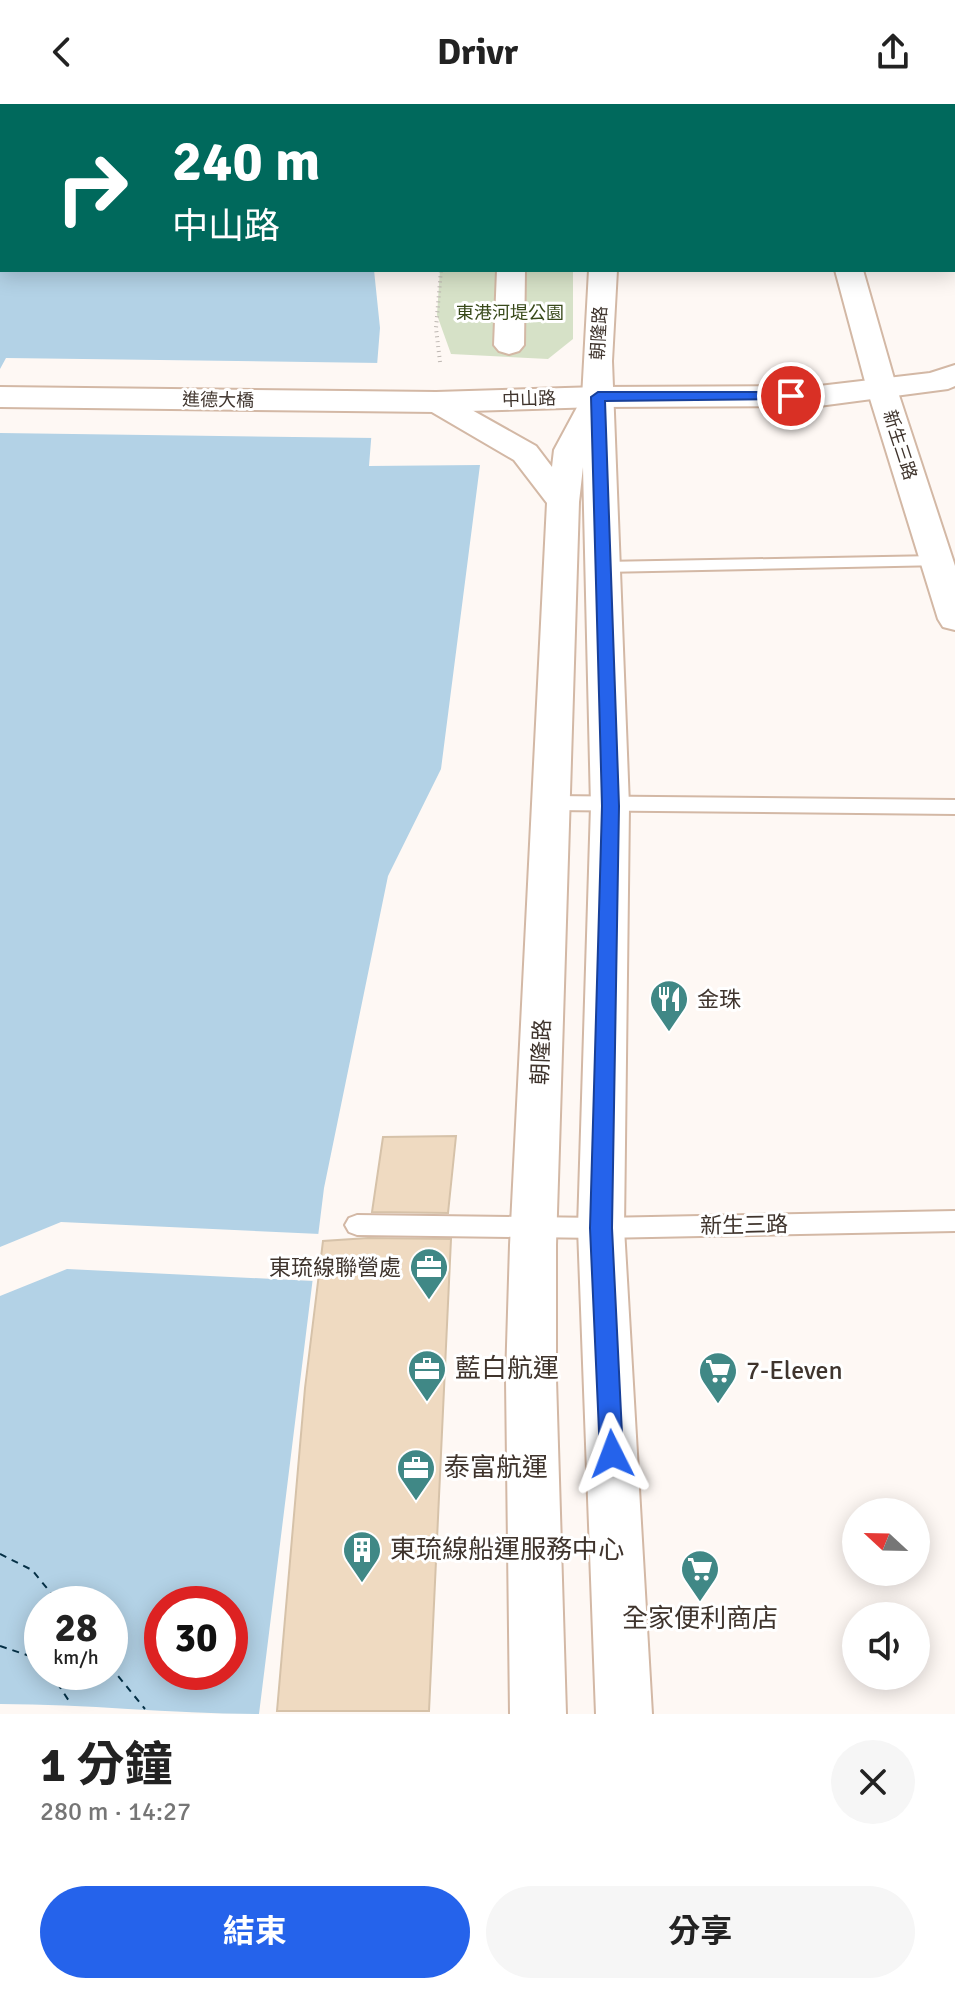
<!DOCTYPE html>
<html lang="zh-TW">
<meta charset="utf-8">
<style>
:root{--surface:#fff;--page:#f6f6f6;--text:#222;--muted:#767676;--accent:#2563eb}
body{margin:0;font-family:Signika,"Noto Sans TC",sans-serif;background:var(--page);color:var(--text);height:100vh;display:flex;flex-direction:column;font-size:30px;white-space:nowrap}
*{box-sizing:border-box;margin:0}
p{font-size:26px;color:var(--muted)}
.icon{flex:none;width:44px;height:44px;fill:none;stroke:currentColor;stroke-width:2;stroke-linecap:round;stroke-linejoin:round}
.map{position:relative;height:1610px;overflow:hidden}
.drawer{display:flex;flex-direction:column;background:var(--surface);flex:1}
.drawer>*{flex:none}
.guide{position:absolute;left:0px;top:0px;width:956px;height:168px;box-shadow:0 4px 20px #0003;background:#00695c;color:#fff;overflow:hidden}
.needle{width:52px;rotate:292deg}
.fabs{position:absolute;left:842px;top:1394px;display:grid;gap:16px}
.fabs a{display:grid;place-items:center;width:88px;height:88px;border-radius:50%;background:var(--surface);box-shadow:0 4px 20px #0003;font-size:40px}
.speed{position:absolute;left:24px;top:1482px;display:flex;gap:16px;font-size:40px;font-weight:700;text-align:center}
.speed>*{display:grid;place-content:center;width:104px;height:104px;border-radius:50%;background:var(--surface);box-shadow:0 4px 20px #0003;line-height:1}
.speed small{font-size:20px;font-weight:400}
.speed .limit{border:12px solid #d22;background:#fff;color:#111}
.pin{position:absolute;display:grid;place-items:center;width:68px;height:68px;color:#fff;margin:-34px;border:4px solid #fff;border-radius:50%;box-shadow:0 2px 8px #0007}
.me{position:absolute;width:88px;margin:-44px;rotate:357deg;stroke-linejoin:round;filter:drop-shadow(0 0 6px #0008)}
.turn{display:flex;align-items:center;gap:28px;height:168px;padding:0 40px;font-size:36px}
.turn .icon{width:104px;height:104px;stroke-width:2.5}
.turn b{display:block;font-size:56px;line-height:68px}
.round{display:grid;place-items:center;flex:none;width:84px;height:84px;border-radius:42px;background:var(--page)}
.head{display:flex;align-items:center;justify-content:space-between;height:136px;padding:0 40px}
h1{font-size:48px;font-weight:700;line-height:60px}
.action{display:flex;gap:16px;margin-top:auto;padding:16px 40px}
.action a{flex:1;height:92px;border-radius:48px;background:var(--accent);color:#fff;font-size:32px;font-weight:700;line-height:92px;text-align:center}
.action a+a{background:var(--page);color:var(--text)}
header{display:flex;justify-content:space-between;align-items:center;height:104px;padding:0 40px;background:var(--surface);font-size:36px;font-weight:700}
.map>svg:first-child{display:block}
.green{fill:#d6e1c7}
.water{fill:#b3d2e6;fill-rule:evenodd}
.pier{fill:#fef8f4}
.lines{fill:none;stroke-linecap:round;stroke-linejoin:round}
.ferry{stroke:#053046;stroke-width:2;stroke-dasharray:7 6;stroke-linecap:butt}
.building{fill:#efdac1;stroke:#d6c2a9;stroke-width:2}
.service-casing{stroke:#d3b8a5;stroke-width:4}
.minor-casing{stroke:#d3b8a5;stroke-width:4}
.tertiary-casing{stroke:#d3b8a5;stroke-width:4}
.path{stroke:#bdb6b1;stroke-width:4;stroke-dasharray:1 4;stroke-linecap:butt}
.service{fill:#fff;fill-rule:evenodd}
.minor{fill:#fff;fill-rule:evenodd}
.tertiary{fill:#fff;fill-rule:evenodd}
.route{fill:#2563eb;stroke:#184099;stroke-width:2}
.labels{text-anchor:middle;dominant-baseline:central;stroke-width:6;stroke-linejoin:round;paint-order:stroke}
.far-park-label{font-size:18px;fill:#38491a;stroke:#fff}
.far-street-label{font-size:18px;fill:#3f342d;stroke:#fff}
.poi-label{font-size:22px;fill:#3f342d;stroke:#fff;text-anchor:start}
.street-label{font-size:22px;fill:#3f342d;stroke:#fff}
.near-poi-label{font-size:26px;fill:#3f342d;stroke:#fff;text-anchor:start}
</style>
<header><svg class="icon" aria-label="back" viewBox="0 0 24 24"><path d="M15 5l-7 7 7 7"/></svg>Drivr<svg class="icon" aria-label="share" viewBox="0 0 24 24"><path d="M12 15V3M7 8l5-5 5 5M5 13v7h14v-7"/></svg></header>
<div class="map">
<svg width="955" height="1610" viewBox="0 0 955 1610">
<rect width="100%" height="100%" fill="#fef8f4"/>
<!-- green -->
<path class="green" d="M440 166H573V235L548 255 451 250 437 211Z"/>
<!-- water -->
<path class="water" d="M0 0H382L2 2V166H374L380 224 369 362 480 361 441 665 388 772 324 1084 259 1610C172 1610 87 1600 0 1600ZM42 1500H110V1568H42ZM162 1500H230V1568H162Z"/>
<!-- pier -->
<path class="pier" d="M6 254 381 259 375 334 0 329V265Z
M61 1118 320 1130 314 1177 67 1165 0 1192V1143Z"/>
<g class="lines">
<!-- ferry -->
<path class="ferry" d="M0 1450 32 1466 60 1500
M0 1542 42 1556
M110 1562 145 1605
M50 1568 71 1600"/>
</g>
<!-- building -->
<path class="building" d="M456 1032 448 1109 372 1108 383 1033Z
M368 1134 451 1135 429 1607H277L305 1284 323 1137Z"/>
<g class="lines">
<defs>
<path id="service" d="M937 452 943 453 945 457 943 461 603 468 595 463 603 458Z
M551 692 955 696V710L551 706 542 699Z
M955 1107V1127L601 1134 357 1131 349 1128 345 1121 349 1114 357 1111 601 1114Z"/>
<path id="minor" d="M503 0H527V2H503Z
M600 0H624V2H600Z
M791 0H815L816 2H792Z
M830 0H856L857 2H831Z
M954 89H955V105H954Z
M497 166H525L524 241 519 247 509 250 499 247 494 241Z
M589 166H617L612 257 629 702 624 1124 652 1610H596L578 1124 591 702 583 363 579 398 556 1141V1275L566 1610H510L506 1275 510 1141 547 399 514 356 425 304 421 298 425 292 436 289 447 292 536 342 552 363 554 346 582 294Z
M835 166H863L897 285 955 462V526L943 523 938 515 867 285Z"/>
<path id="tertiary" d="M955 261V282L948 285 819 302 598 303 436 308 0 303V283L436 288 598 283 819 282 930 269Z"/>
</defs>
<!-- service casing -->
<use href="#service" class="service-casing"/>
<!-- minor casing -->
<use href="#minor" class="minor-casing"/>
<!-- tertiary casing -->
<use href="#tertiary" class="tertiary-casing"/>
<!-- path -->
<path class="path" d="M440 258 436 224 441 166"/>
<!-- service -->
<use href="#service" class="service"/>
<!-- minor -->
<use href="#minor" class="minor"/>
<!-- tertiary -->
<use href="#tertiary" class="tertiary"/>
</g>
<!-- route -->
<path class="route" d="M791 288 798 292 796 295 605 297 619 702 612 1124 623 1350 620 1358 612 1361 604 1358 600 1350 590 1124 602 702 591 293 598 288Z"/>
<!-- icons -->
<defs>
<symbol id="restaurant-pin" viewBox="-11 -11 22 30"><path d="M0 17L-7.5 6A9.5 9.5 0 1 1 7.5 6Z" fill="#408886" stroke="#fff"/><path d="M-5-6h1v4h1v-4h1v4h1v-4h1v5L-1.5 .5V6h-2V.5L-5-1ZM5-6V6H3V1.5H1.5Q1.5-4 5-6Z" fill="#fff"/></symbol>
<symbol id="office-pin" viewBox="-11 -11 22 30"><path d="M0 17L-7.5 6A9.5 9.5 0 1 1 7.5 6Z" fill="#408886" stroke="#fff"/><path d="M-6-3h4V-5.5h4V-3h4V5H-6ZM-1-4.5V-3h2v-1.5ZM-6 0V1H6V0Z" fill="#fff"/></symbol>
<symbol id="supermarket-pin" viewBox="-11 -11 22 30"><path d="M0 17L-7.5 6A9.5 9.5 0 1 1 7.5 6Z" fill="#408886" stroke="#fff"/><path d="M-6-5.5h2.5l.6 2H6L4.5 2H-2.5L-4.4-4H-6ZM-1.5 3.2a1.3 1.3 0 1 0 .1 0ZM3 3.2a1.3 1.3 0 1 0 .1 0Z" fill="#fff"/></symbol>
<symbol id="building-pin" viewBox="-11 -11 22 30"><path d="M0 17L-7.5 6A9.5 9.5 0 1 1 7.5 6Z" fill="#408886" stroke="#fff"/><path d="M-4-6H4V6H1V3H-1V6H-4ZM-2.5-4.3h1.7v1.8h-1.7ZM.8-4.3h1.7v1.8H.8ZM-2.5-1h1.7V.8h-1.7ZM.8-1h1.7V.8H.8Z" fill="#fff"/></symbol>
</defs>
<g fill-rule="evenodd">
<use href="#restaurant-pin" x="647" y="873" width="44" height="60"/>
<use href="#office-pin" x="407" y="1141" width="44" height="60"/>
<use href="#office-pin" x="405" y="1243" width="44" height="60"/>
<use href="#supermarket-pin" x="696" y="1245" width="44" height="60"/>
<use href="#office-pin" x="394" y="1342" width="44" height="60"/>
<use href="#building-pin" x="340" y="1424" width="44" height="60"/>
<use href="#supermarket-pin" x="678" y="1443" width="44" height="60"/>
</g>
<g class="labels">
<!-- far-park labels -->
<g class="far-park-label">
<text x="510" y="209">東港河堤公園</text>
</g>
<!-- far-street labels -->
<g class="far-street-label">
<text transform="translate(599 229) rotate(-87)">朝隆路</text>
<text transform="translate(529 295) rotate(-2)">中山路</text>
<text transform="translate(218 296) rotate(1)">進德大橋</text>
<text transform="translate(900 341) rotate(72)">新生三路</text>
</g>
<!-- poi labels -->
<g class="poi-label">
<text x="697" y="895">金珠</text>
<text x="401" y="1163" text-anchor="end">東琉線聯營處</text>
</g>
<!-- street labels -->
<g class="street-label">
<text transform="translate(541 948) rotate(-88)">朝隆路</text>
<text transform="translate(744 1121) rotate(-1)">新生三路</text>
</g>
<!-- near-poi labels -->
<g class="near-poi-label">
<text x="455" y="1265">藍白航運</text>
<text x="746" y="1267">7-Eleven</text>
<text x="444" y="1364">泰富航運</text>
<text x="390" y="1446">東琉線船運服務中心</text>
<text x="700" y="1515" text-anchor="middle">全家便利商店</text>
</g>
</g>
</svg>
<div class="fabs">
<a><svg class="needle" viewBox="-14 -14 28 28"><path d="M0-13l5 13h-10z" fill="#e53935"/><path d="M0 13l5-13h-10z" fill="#767676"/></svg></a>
<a><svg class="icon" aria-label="sound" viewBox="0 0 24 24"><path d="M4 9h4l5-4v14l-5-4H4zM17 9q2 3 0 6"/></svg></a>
</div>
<div class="speed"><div>28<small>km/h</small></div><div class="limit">30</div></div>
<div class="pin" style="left:791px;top:292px;background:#d93025"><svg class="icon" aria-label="arrive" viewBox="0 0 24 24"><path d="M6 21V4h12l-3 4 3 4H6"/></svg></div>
<svg class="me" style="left:612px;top:1350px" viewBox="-20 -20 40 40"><path d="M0-17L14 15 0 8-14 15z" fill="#2563eb" stroke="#fff" stroke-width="4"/></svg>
<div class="guide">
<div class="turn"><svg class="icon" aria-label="right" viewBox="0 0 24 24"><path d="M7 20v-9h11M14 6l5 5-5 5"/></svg><div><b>240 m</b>中山路</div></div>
</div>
</div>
<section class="drawer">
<div class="head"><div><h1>1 分鐘</h1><p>280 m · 14:27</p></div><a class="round"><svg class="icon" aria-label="close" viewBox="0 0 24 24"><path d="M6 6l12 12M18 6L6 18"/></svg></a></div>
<div class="action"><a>結束</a><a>分享</a></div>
</section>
